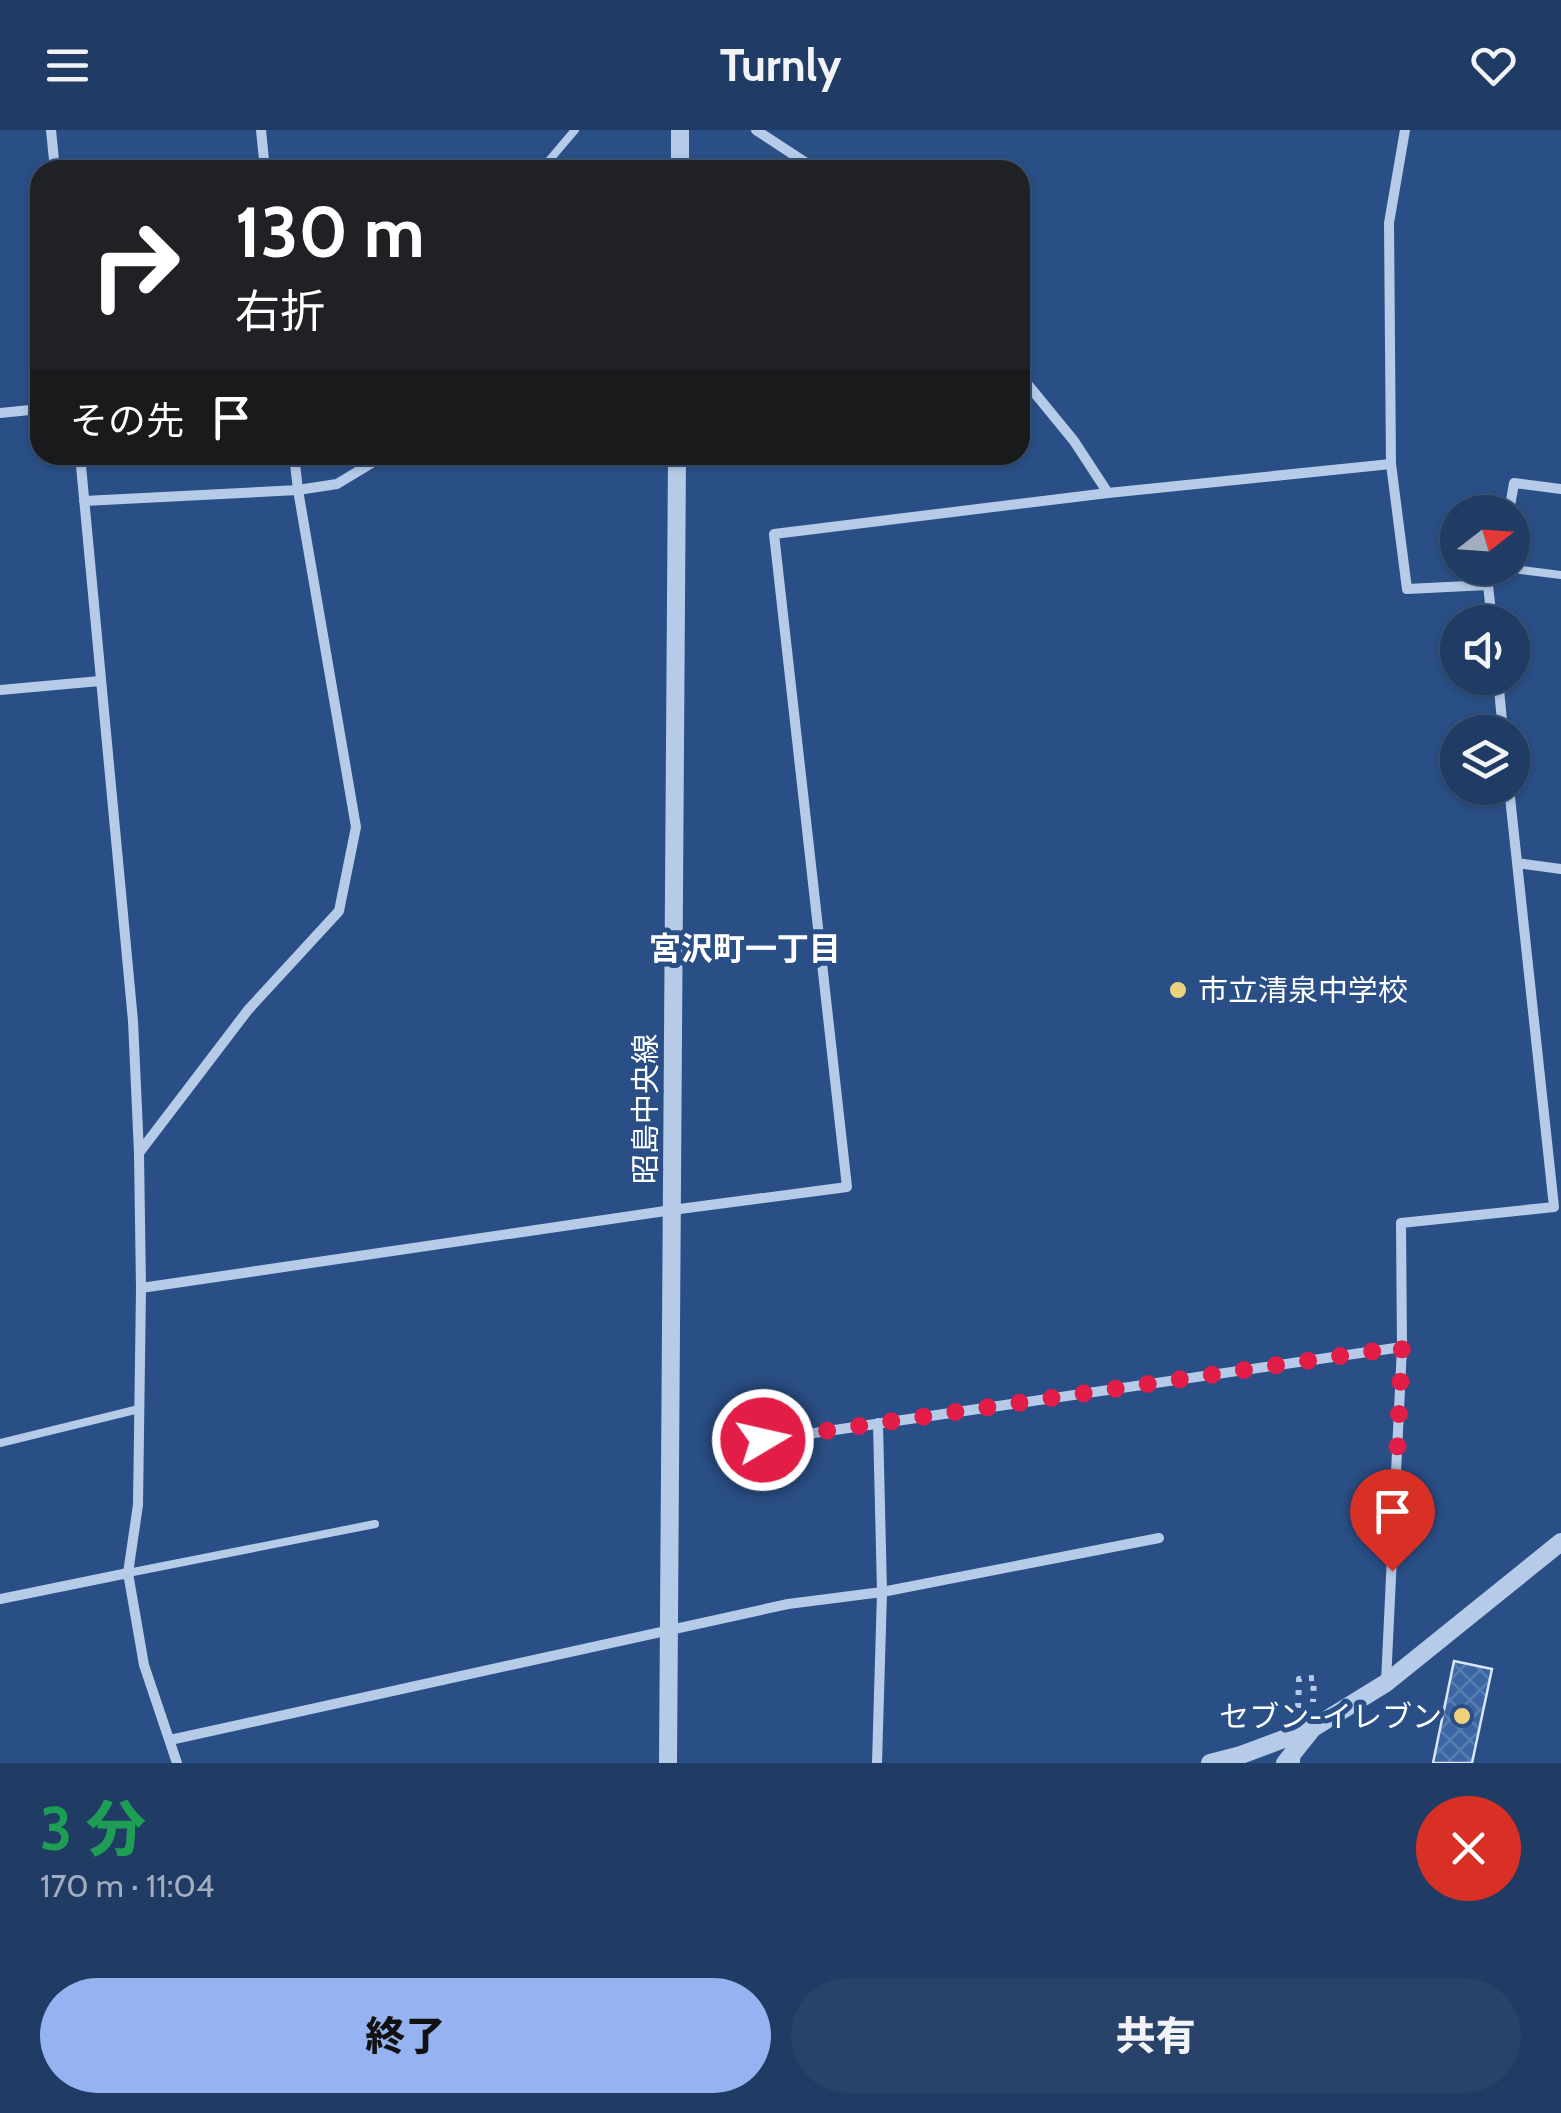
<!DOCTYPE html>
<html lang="ja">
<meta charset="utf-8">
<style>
:root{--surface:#203b64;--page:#28426a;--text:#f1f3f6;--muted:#a2adbf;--line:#3d5578;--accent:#95b2f1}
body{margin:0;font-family:Cabin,"Noto Sans JP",sans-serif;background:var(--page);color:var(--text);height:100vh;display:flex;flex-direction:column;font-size:38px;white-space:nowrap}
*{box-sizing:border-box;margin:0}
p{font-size:32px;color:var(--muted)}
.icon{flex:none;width:55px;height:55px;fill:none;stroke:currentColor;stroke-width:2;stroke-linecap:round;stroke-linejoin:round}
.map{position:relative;height:1633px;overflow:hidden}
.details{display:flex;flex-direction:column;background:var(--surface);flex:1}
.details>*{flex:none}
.top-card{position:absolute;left:30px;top:30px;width:1000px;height:305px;border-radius:30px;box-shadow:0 2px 8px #0004,0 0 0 2px var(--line);background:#202124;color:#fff;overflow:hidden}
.needle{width:65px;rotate:73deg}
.tools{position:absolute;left:1440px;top:365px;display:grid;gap:20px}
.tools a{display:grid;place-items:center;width:90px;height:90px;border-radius:50%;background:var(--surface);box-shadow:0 2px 8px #0004,0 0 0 2px var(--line);font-size:50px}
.pin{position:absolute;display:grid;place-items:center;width:85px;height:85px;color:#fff;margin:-102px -42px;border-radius:50% 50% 50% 0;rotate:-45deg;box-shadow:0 0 10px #0007}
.pin .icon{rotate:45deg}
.me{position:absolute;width:110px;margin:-55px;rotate:81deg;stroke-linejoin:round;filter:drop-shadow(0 0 8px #0008)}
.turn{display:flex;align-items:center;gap:35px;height:210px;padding:0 40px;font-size:45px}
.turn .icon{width:130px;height:130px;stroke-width:2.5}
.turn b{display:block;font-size:70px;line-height:85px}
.then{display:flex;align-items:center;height:95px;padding:0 40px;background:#0003;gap:20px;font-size:38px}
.round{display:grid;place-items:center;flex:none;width:105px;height:105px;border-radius:52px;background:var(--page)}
.overview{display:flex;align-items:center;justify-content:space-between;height:170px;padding:0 40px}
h1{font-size:60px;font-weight:800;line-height:75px;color:#1e9e55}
.primary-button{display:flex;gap:20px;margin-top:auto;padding:20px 40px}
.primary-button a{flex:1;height:115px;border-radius:60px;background:var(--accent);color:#111;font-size:40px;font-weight:800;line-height:115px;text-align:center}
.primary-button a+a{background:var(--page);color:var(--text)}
header{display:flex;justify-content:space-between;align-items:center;height:130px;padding:0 40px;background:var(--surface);font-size:45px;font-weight:800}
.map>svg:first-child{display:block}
.building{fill:url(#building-cross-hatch);stroke:#d9e5f6;stroke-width:2.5}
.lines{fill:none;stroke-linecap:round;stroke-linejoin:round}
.path{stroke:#b6cbe8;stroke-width:6;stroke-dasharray:5 8;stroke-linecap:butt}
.service{stroke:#b6cbe8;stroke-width:8}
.minor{stroke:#b6cbe8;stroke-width:10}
.tertiary{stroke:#b6cbe8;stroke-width:18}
.path-bridge{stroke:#b6cbe8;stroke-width:6;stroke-dasharray:5 8;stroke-linecap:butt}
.route{stroke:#e11d48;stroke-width:18;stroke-dasharray:0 32.4}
.poi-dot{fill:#eed17d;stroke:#2a4f86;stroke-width:4}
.labels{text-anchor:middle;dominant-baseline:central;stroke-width:10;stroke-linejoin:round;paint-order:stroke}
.poi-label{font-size:30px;fill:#fff;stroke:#2a4f86;text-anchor:start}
.street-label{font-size:30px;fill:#fff;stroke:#2a4f86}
.neighbourhood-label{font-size:32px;font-weight:bold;fill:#fff;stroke:#2a4f86}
</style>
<header><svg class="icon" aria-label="menu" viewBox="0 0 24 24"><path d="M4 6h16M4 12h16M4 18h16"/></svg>Turnly<svg class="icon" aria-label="heart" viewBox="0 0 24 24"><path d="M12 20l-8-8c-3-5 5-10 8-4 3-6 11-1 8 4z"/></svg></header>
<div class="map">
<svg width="1561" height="1633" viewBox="0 0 1561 1633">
<defs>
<pattern id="building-cross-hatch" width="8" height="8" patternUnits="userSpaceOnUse" patternTransform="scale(2.5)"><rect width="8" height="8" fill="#3b66a3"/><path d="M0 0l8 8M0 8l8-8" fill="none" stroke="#587db1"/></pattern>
</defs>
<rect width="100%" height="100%" fill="#2a4f86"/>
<!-- building -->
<path class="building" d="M1454 1531 1492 1539 1472 1633H1433Z"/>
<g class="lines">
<!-- path -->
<path class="path" d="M1298 1578 1299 1549 1314 1548 1313 1572"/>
<!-- service -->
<path class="service" d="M541 40 575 0
M1505 438 1561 445
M0 1313 139 1279
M128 1443 375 1394"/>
<!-- minor -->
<path class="minor" d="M51 0 55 40
M261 0 265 40
M756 0 817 40
M1405 0 1389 93 1391 334 1407 459 1488 455
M1020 245 1074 311 1108 363
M0 283 40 279
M80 325 133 891 139 1023 141 1158 138 1375 128 1443 144 1535 177 1633
M84 371 298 360 337 354 385 325
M1509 382 1514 353 1561 359
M1492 492 1488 455 1500 438
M1498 548 1503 602
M0 560 100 551
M1517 733 1561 739
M139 1023 248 880 339 781 356 697 298 360 294 325
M141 1158 672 1080 847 1057 774 404 1108 363 1391 334
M725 1316 1402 1217
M0 1469 128 1443
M1386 1552 1402 1217 1401 1093 1554 1077 1509 658
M170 1610 788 1474 882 1462 1159 1408
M877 1633 882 1462 878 1293"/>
<!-- tertiary -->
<path class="tertiary" d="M680 40V0
M668 1633 677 325
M1210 1633 1241 1625 1313 1598
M1285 1633 1313 1598 1386 1553 1561 1412"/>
<!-- path-bridge -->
<path class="path-bridge" d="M1297 1633 1298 1589"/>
</g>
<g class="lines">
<!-- route -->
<path class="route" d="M763 1310 1402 1217 1392 1441"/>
</g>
<!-- markers -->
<g class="poi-dot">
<circle cx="1178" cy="860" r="10"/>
<circle cx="1462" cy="1586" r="10"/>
</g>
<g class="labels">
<!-- poi labels -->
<g class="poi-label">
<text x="1198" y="860">市立清泉中学校</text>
<text x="1442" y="1586" text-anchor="end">セブン-イレブン</text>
</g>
<!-- street labels -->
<g class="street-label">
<text transform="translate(645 979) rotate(-90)">昭島中央線</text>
</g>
<!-- neighbourhood labels -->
<g class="neighbourhood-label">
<text x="745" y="818">宮沢町一丁目</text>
</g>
</g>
</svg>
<div class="tools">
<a><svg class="needle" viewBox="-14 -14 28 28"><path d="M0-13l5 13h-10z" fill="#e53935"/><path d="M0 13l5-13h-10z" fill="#a2adbf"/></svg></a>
<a><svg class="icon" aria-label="sound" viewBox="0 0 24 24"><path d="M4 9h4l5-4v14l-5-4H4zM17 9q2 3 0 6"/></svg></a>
<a><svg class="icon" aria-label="layers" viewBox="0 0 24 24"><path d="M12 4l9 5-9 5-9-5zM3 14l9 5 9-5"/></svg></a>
</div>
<div class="pin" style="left:1392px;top:1441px;background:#d93025"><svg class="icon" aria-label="arrive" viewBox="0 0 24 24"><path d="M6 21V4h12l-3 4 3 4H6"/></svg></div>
<svg class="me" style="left:763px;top:1310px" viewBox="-20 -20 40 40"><circle r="17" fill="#e11d48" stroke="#fff" stroke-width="3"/><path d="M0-11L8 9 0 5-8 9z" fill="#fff"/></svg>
<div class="top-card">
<div class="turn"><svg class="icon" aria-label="right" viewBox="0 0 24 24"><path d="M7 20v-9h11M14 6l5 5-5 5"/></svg><div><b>130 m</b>右折</div></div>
<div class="then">その先<svg class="icon" aria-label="arrive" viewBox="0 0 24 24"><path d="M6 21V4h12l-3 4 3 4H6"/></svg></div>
</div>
</div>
<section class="details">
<div class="overview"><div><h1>3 分</h1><p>170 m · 11:04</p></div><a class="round" style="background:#d93025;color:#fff"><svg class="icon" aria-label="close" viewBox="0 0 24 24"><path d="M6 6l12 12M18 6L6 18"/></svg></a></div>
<div class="primary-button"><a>終了</a><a>共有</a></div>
</section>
